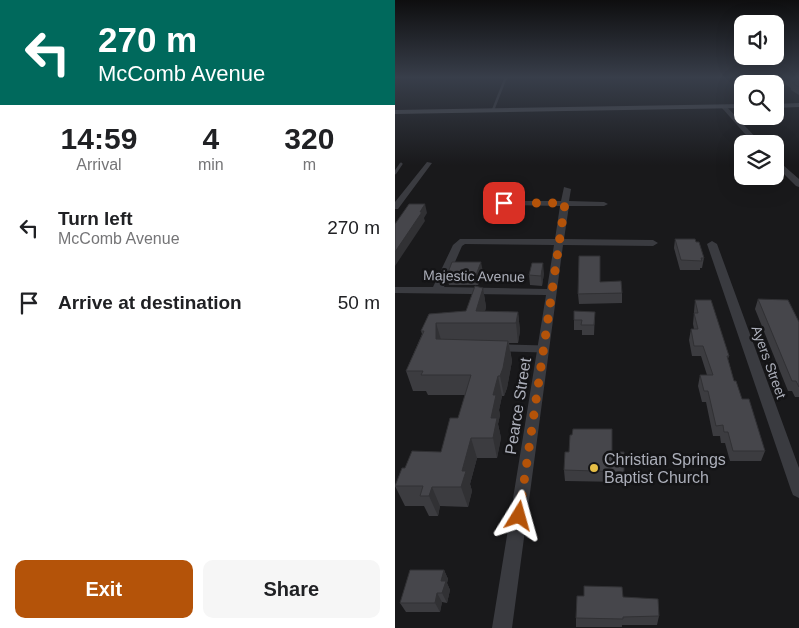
<!DOCTYPE html>
<style>
:root{--surface:#fff;--page:#f6f6f6;--text:#202124;--muted:#757577;--accent:#b45309}
body{margin:0;font-family:Helvetica,sans-serif;background:var(--page);color:var(--text);height:100vh;display:flex;flex-direction:column;font-size:19px;white-space:nowrap}
*{box-sizing:border-box;margin:0}
p{font-size:16px;color:var(--muted)}
.icon{flex:none;width:28px;height:28px;fill:none;stroke:currentColor;stroke-width:2;stroke-linecap:round;stroke-linejoin:round}
.map{position:relative;flex:1;overflow:hidden}
.details{display:flex;flex-direction:column;background:var(--surface);width:395px}
.details>*{flex:none}
.banner{background:#00695c;color:#fff;overflow:hidden}
.buttons{position:absolute;left:339px;top:15px;display:grid;gap:10px}
.buttons a{display:grid;place-items:center;width:50px;height:50px;border-radius:10px;background:var(--surface);box-shadow:0 5px 20px #0002;font-size:25px}
.pin{position:absolute;display:grid;place-items:center;width:42px;height:42px;color:#fff;margin:-21px;border-radius:10px;box-shadow:0 2px 8px #0006}
.me{position:absolute;width:55px;margin:-28px;rotate:8deg;stroke-linejoin:round;filter:drop-shadow(0 0 4px #0008)}
.turn{display:flex;align-items:center;gap:18px;height:105px;padding:0 15px;font-size:22px}
.turn .icon{width:65px;height:65px;stroke-width:2.5}
.turn b{display:block;font-size:35px;line-height:42px}
.eta{display:flex;justify-content:space-evenly;align-items:center;height:85px;text-align:center}
.eta b{font-size:30px;font-weight:600;line-height:35px}
.cta{display:flex;gap:10px;margin-top:auto;padding:10px 15px}
.cta a{flex:1;height:58px;border-radius:10px;background:var(--accent);color:#fff;font-size:20px;font-weight:600;line-height:58px;text-align:center}
.cta a+a{background:var(--page);color:var(--text)}
ul{padding:0;list-style:none}
li{display:flex;align-items:center;gap:15px;height:75px;padding:0 15px}
li div{flex:1}
li b{display:block;font-size:19px}
li em{font-style:normal}
main{display:flex;flex:1;min-height:0}
.map>svg:first-child{display:block}
.lines{fill:none;stroke-linecap:round;stroke-linejoin:round}
.service-far2{stroke:#3a3b40;stroke-width:2.5}
.service-far1{stroke:#3a3b40;stroke-width:3}
.service{stroke:#3a3b40;stroke-width:7}
.minor{fill:#3a3b40;fill-rule:evenodd}
.tertiary{fill:#3a3b40;fill-rule:evenodd}
.secondary{fill:#484a50;fill-rule:evenodd}
.wall{fill:#3c3c40}
.shaded-wall{fill:#313134}
.building{fill:#46464b;stroke:#313134}
.route{stroke:#b45309;stroke-width:9;stroke-dasharray:0 16.2}
.poi-dot{fill:#e6be46;stroke:#141416;stroke-width:2}
.labels{text-anchor:middle;dominant-baseline:central;stroke-width:5;stroke-linejoin:round;paint-order:stroke}
.street-label{font-size:14px;fill:#acafba;stroke:#141416}
.near-street-label{font-size:16px;fill:#acafba;stroke:#141416}
.near-poi-label{font-size:16px;fill:#acafba;stroke:#141416;text-anchor:start}
</style>
<main>
<section class="details">
<div class="banner">
<div class="turn"><svg class="icon" aria-label="left" viewBox="0 0 24 24"><path d="M17 20v-9H6M10 6l-5 5 5 5"/></svg><div><b>270 m</b>McComb Avenue</div></div>
</div>
<div class="eta">
<div><b>14:59</b><p>Arrival</p></div>
<div><b>4</b><p>min</p></div>
<div><b>320</b><p>m</p></div>
</div>
<ul>
<li><svg class="icon" aria-label="left" viewBox="0 0 24 24"><path d="M17 20v-9H6M10 6l-5 5 5 5"/></svg><div><b>Turn left</b><p>McComb Avenue</p></div><em>270 m</em></li>
<li><svg class="icon" aria-label="arrive" viewBox="0 0 24 24"><path d="M6 21V4h12l-3 4 3 4H6"/></svg><div><b>Arrive at destination</b></div><em>50 m</em></li>
</ul>
<div class="cta"><a>Exit</a><a>Share</a></div>
</section>
<div class="map">
<svg width="404" height="628" viewBox="0 0 404 628">
<rect width="100%" height="100%" fill="#19191b"/>
<g class="lines">
<!-- service-far2 -->
<path class="service-far2" d="M98 110 111 77"/>
<!-- service-far1 -->
<path class="service-far1" d="M0 173 6 164"/>
<!-- service -->
<path class="service" d="M109 348 149 349"/>
<!-- minor -->
<path class="minor" d="M337 77H342L350 84 346 85Z
M32 162 37 163 3 209H0V202Z
M169 187 176 189 174 201 209 202 213 204 209 206H174L169 239 258 240 263 243 258 246 168 245 117 628H97L151 295 0 293V287H38L58 245 65 239H160L165 206 109 205 105 203 109 201H166ZM70 244 159 245 152 289 49 287 67 246Z
M317 241 322 244 404 468V498L398 495 396 490 312 244Z"/>
<!-- tertiary -->
<path class="tertiary" d="M329 105 331 106 367 144H359L327 108 326 107Z
M380 158 404 179V187L401 186 380 165Z"/>
<!-- secondary -->
<path class="secondary" d="M404 103V107L380 108V104Z
M348 104V108L0 114V110Z"/>
</g>
<!-- wall -->
<path class="wall" d="M380 77H404V95L396 90V88Z
M280 239 309 258 307 268H305V270H285L279 248Z
M88 272 83 285H54L52 275Z
M149 273 147 286 135 285 134 275Z
M88 288 91 307 90 311 123 312 125 331 123 343H114L117 361 112 388 109 396H107L104 410 105 415 103 424 106 438 102 458H82L75 484 77 491 73 507 45 506 43 516H34L29 506H10L0 486 10 468 46 452 63 418 70 395H33L31 391H18L11 371 27 334 26 331 34 314 71 311Z
M227 293V303L184 304 183 294Z
M363 299 404 322V397H400L397 391H393L360 309Z
M300 300 334 356 333 359 339 381 370 451 366 461H335L330 443H326L325 436H318L311 402H307L303 386 305 375H312L306 356H297L294 340 296 329H299L298 324Z
M200 312 199 335H187V330H179V320Z
M217 452 229 472V482L170 481 169 470Z
M49 570 53 579 52 583 55 590 52 603 47 602 45 612H11L5 603Z
M228 597 264 616 262 625H227V627H181V618Z"/>
<!-- shaded-wall -->
<path class="shaded-wall" d="M30 204 32 213 29 218 30 221 0 266V252Z
M86 262 88 272 83 285 81 275Z
M148 263 149 273 147 286 146 276Z
M88 288 91 307 87 323 81 311Z
M123 312 125 331 123 343 121 323Z
M41 323 47 343 41 339Z
M113 341 117 361 112 388 109 396 105 376Z
M103 376 107 396 104 410 105 415 103 424 106 438 102 458 98 438 96 418 98 395Z
M76 438 82 458 75 484 77 491 73 507 66 487 67 471Z
M37 487 45 506 43 516 34 496Z
M49 570 53 579 52 583 55 590 52 603 47 593 46 581Z
M42 593 47 602 45 612 40 603Z"/>
<!-- building -->
<path class="building" d="M391 77H404V87L397 83H400Z
M14 204H30L25 212H27L0 252V224Z
M280 239H300L301 242H304L309 258H306L307 261 286 260Z
M184 256H205V282L226 281 227 293 183 294Z
M57 262H86L81 275H52Z
M137 263H148L146 276 134 275Z
M80 286 88 288 81 311 123 312 121 323H41V339L113 341 108 368 105 376H103L98 395H101L96 418H102L98 438H76L67 471H71L66 487H37L34 496H25L28 486H0L7 468H10L17 451 46 452 55 418H63L76 375H26L28 371H11L29 331H26L34 314 71 311Z
M363 299 393 300 404 322V387L401 381H397Z
M300 300H316L334 356H332L339 381H341L347 399H354L370 451H338L333 432H329L328 425 321 426 313 391H309L305 375H318L308 346H299L296 329H303L299 313H303Z
M179 311 200 312 199 325H186L187 320H179Z
M178 429H217V452H229V472L169 470 170 452H174L175 435H177Z
M15 570H49L46 581H51L47 593H42L40 603H5Z
M189 586 227 587 228 597 263 599 264 616 228 617V619L181 618 182 596H189Z"/>
<!-- sky -->
<linearGradient id="sky" x2="0" y2="1"><stop stop-color="#0e0e0f"/><stop offset="0.47" stop-color="#383e4a"/><stop offset="1" stop-color="#383e4a" stop-opacity="0"/></linearGradient>
<rect width="404" height="165" fill="url(#sky)"/>
<g class="lines">
<!-- route -->
<path class="route" d="M109 203H170L124 516"/>
</g>
<!-- markers -->
<circle class="poi-dot" cx="199" cy="468" r="5"/>
<g class="labels">
<!-- street labels -->
<g class="street-label">
<text transform="translate(79 276) rotate(1)">Majestic Avenue</text>
<text transform="translate(374 362) rotate(70)">Ayers Street</text>
</g>
<!-- near-street labels -->
<g class="near-street-label">
<text transform="translate(123 406) rotate(-81)">Pearce Street</text>
</g>
<!-- near-poi labels -->
<g class="near-poi-label">
<text x="209" y="459">Christian Springs<tspan x="209" dy="18">Baptist Church</tspan></text>
</g>
</g>
</svg>
<div class="buttons">
<a><svg class="icon" aria-label="sound" viewBox="0 0 24 24"><path d="M4 9h4l5-4v14l-5-4H4zM17 9q2 3 0 6"/></svg></a>
<a><svg class="icon" aria-label="search" viewBox="0 0 24 24"><circle cx="10" cy="10" r="6"/><path d="M15 15l6 6"/></svg></a>
<a><svg class="icon" aria-label="layers" viewBox="0 0 24 24"><path d="M12 4l9 5-9 5-9-5zM3 14l9 5 9-5"/></svg></a>
</div>
<div class="pin" style="left:109px;top:203px;background:#d93025"><svg class="icon" aria-label="arrive" viewBox="0 0 24 24"><path d="M6 21V4h12l-3 4 3 4H6"/></svg></div>
<svg class="me" style="left:124px;top:516px" viewBox="-20 -20 40 40"><path d="M0-17L14 15 0 8-14 15z" fill="#b45309" stroke="#fff" stroke-width="4"/></svg>
</div>
</main>
